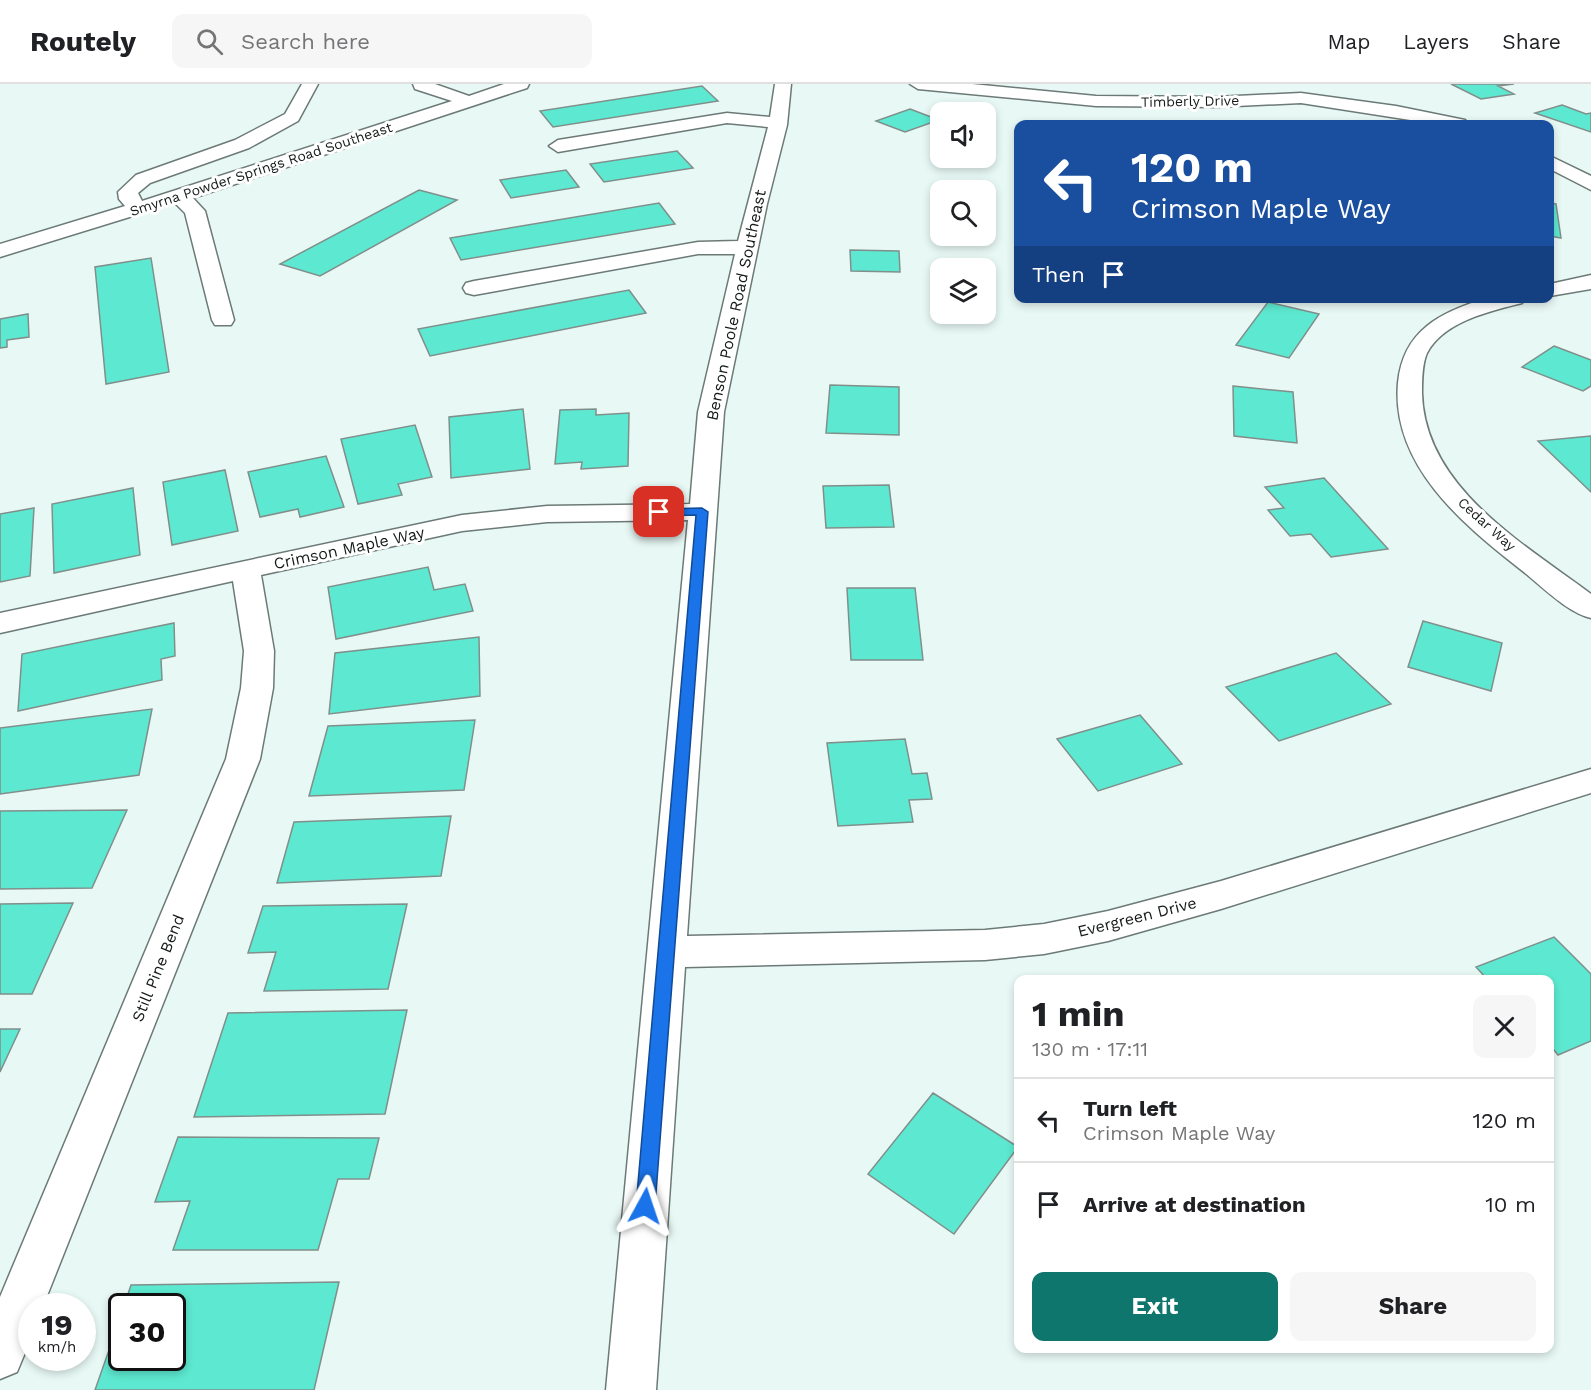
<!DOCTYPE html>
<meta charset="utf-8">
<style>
:root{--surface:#fff;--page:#f6f6f6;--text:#202124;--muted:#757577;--line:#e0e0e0;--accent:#0f766e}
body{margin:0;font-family:"Work Sans",sans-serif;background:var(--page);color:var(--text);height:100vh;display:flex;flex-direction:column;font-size:22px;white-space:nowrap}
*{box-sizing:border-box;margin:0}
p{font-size:20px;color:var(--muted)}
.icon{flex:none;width:33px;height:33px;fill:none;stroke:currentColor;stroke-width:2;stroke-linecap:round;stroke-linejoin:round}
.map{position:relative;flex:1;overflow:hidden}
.side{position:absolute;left:1014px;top:891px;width:540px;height:378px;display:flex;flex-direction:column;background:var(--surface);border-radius:12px;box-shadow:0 3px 9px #0003}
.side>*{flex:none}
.top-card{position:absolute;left:1014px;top:36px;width:540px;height:183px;border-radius:12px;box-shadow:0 3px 9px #0003;background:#1a4fa0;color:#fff;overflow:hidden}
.controls{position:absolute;left:930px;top:18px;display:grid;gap:12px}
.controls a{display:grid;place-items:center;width:66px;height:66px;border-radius:12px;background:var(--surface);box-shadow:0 3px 9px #0003;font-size:30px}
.speed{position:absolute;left:18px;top:1209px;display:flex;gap:12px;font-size:30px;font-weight:700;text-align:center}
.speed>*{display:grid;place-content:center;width:78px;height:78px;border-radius:50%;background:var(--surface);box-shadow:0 3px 9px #0003;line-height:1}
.speed small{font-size:15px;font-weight:400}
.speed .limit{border:3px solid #111;border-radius:9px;background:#fff;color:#111}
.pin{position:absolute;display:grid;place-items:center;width:51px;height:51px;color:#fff;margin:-26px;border-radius:12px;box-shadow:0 3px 9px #0006}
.me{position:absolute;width:66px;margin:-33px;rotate:5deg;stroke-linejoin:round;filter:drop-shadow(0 0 4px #0008)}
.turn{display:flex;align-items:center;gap:21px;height:126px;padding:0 18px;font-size:27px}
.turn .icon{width:78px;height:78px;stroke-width:2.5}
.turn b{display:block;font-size:42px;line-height:51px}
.then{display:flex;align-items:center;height:57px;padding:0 18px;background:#0003;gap:12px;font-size:22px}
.round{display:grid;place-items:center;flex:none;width:63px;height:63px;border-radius:12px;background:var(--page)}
.headline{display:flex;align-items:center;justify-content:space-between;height:102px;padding:0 18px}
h1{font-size:36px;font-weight:700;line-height:45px}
.cta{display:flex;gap:12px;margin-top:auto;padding:12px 18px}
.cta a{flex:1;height:69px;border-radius:12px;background:var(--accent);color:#fff;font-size:24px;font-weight:700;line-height:69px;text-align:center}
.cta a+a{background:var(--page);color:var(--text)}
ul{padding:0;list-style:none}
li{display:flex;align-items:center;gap:18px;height:84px;padding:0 18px;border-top:2px solid var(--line)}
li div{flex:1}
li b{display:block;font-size:22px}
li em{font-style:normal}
header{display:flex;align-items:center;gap:36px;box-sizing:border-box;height:84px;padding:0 30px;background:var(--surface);border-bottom:2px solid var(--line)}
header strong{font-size:28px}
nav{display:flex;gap:33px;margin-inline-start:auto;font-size:21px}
.search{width:420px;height:54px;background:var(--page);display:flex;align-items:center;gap:15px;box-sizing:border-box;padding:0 21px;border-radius:12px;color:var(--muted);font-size:22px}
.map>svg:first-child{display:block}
.building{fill:#5de9d1;stroke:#808f8b;stroke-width:1.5}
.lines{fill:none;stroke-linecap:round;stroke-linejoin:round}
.minor-casing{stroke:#6c7a77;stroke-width:3}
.minor{fill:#fff;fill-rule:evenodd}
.route{fill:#1a73e8;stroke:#114b97;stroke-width:1.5}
.labels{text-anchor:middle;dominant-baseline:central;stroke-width:6;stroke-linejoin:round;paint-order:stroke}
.far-street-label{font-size:14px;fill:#151a19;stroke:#fff}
.street-label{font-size:16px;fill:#151a19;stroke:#fff}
</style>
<header>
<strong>Routely</strong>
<div class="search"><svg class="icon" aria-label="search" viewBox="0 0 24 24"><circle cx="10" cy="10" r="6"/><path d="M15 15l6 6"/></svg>Search here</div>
<nav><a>Map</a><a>Layers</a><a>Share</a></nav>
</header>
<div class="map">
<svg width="1591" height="1306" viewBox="0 0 1591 1306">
<rect width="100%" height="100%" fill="#e8f9f5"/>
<!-- building -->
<path class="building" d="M1451 0H1514L1498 2 1514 10 1481 15Z
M702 2 718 17 553 43 540 27Z
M1562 21 1586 30 1591 29V48L1535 29Z
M910 25 939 36 905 48 876 37Z
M677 67 693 84 604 98 590 80Z
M566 86 579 103 511 114 500 96Z
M419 106 457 116 320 192 280 180Z
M659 119 675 140 461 176 450 154Z
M1550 119 1556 120 1561 154 1550 152Z
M850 166 899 167 900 188 851 187Z
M151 174 169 288 106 300 95 183Z
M629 206 646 229 430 272 418 245Z
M1268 218 1319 230 1289 274 1236 261Z
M28 230 29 253 7 256V263L0 264V235Z
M1554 262 1591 276V302L1583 307 1522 283Z
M830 301 899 303V351L826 349Z
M1233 302 1293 308 1297 359 1234 352Z
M523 325 530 385 451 394 449 333Z
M596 325V331L629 329 628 382 581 385 582 378 555 380 560 326Z
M415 341 432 393 398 400 402 411 358 420 341 355Z
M1591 352V408L1538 357Z
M326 372 344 423 300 433 298 425 260 433 248 388Z
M225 386 238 447 172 461 163 398Z
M1324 394 1388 465 1331 473 1311 450 1290 452 1268 426 1284 424 1265 403Z
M889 401 894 443 826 444 823 402Z
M133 404 140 471 54 489 52 420Z
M34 424 30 492 0 498V430Z
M428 483 434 506 465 500 473 527 336 555 328 503Z
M847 504H915L923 576H851Z
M1423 537 1502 559 1491 607 1408 583Z
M174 539 175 572 161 575 162 596 18 627 22 570Z
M479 553 480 612 329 630 335 569Z
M1336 569 1391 620 1279 657 1226 603Z
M152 625 139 691 0 710V644Z
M1140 631 1182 680 1098 707 1057 655Z
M475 636 464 706 309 712 328 642Z
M905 655 912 690 927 689 932 715 909 716 913 738 838 742 827 659Z
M127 726 92 804 0 805V727Z
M451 732 441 792 277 799 294 738Z
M73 819 32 910H0V820Z
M407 820 388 905 264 907 276 868 248 869 263 822Z
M1554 853 1591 890V957L1558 971 1550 961V896H1488L1476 883Z
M407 926 385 1030 194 1033 228 929Z
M0 945H20L0 988Z
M933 1009 1018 1063 954 1150 868 1090Z
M178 1053 379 1054 369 1095H338L318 1166H173L190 1117 155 1118Z
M339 1198 314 1306H95L122 1229V1274H172V1222H124L131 1201Z"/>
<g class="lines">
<defs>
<path id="minor" d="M302 0H318L298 37 249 64 150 99 138 109 142 117 452 17 415 5 413 0H435L469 12 504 0H529L527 4 193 114 205 127 234 236 231 241H215L212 236 185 129 175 119 0 173V160L125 122 119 115 118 108 136 91 235 56 285 30Z
M775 0H791L787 41 767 120 724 328 687 852 985 846 1044 840 1108 827 1221 797 1591 685V709L1221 825 1108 857 1044 870 985 876 685 883 656 1306H606L688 436 547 438 462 447 261 491 274 567 273 604 260 675 43 1222H32V1252L17 1288 0 1295V1213L226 675 241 604 244 567 233 497 0 549V529L462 431 547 422 690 420 698 328 735 170H698L474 211 466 209 463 204 466 199 474 197 698 158 738 157 768 43 727 39 558 68 549 62 558 56 727 29 770 33Z
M910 0H972L1096 12 1216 13 1301 9 1396 22 1465 36 1468 40H1436L1301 19 1216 23 1096 22 918 5Z
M1550 72 1591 92V106L1550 85Z
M1591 191V205L1550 212V200Z
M1487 214H1525L1522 219C1491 227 1444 237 1427 269 1422 280 1422 297 1422 309 1424 403 1524 460 1591 510V534C1566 528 1541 501 1520 485 1461 439 1391 380 1398 299 1403 246 1441 228 1487 214Z"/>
</defs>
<!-- minor casing -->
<use href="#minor" class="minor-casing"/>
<!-- minor -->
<use href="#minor" class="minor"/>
</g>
<!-- route -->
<path class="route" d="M702 424 708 428 655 1122 652 1128 645 1130 639 1128 636 1122 696 431 659 432 653 428 659 425Z"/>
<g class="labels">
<!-- far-street labels -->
<g class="far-street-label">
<text transform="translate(1190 17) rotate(-1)">Timberly Drive</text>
<text transform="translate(261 85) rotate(-18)">Smyrna Powder Springs Road Southeast</text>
<text transform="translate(1487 440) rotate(42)">Cedar Way</text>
</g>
<!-- street labels -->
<g class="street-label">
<text transform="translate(736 221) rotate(-78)">Benson Poole Road Southeast</text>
<text transform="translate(349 464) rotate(-12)">Crimson Maple Way</text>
<text transform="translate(1137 833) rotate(-14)">Evergreen Drive</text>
<text transform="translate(158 884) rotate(-68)">Still Pine Bend</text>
</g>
</g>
</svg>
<div class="controls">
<a><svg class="icon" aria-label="sound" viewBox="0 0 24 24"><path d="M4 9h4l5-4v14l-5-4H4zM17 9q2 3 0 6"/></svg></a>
<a><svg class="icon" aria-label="search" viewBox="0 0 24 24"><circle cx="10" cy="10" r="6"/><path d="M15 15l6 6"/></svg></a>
<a><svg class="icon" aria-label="layers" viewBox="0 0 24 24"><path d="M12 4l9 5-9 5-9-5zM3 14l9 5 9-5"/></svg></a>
</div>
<div class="speed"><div>19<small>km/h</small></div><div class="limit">30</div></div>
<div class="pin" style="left:659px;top:428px;background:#d93025"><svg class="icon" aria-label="arrive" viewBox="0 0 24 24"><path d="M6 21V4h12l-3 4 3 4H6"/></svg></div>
<svg class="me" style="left:645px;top:1122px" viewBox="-20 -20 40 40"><path d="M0-17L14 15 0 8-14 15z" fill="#1a73e8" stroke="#fff" stroke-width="4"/></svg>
<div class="top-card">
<div class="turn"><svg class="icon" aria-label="left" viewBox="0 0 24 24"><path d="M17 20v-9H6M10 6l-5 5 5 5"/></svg><div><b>120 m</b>Crimson Maple Way</div></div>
<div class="then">Then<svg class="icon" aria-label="arrive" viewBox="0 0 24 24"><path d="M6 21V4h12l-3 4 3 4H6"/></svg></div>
</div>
<section class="side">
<div class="headline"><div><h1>1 min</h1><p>130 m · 17:11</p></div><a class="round"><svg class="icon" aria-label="close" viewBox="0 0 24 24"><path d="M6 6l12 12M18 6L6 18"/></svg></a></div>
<ul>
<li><svg class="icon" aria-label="left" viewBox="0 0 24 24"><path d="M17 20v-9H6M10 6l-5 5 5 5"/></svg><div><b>Turn left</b><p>Crimson Maple Way</p></div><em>120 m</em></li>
<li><svg class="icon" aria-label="arrive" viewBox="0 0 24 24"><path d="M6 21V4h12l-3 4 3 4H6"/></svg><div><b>Arrive at destination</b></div><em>10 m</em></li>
</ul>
<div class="cta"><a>Exit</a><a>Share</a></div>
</section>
</div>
